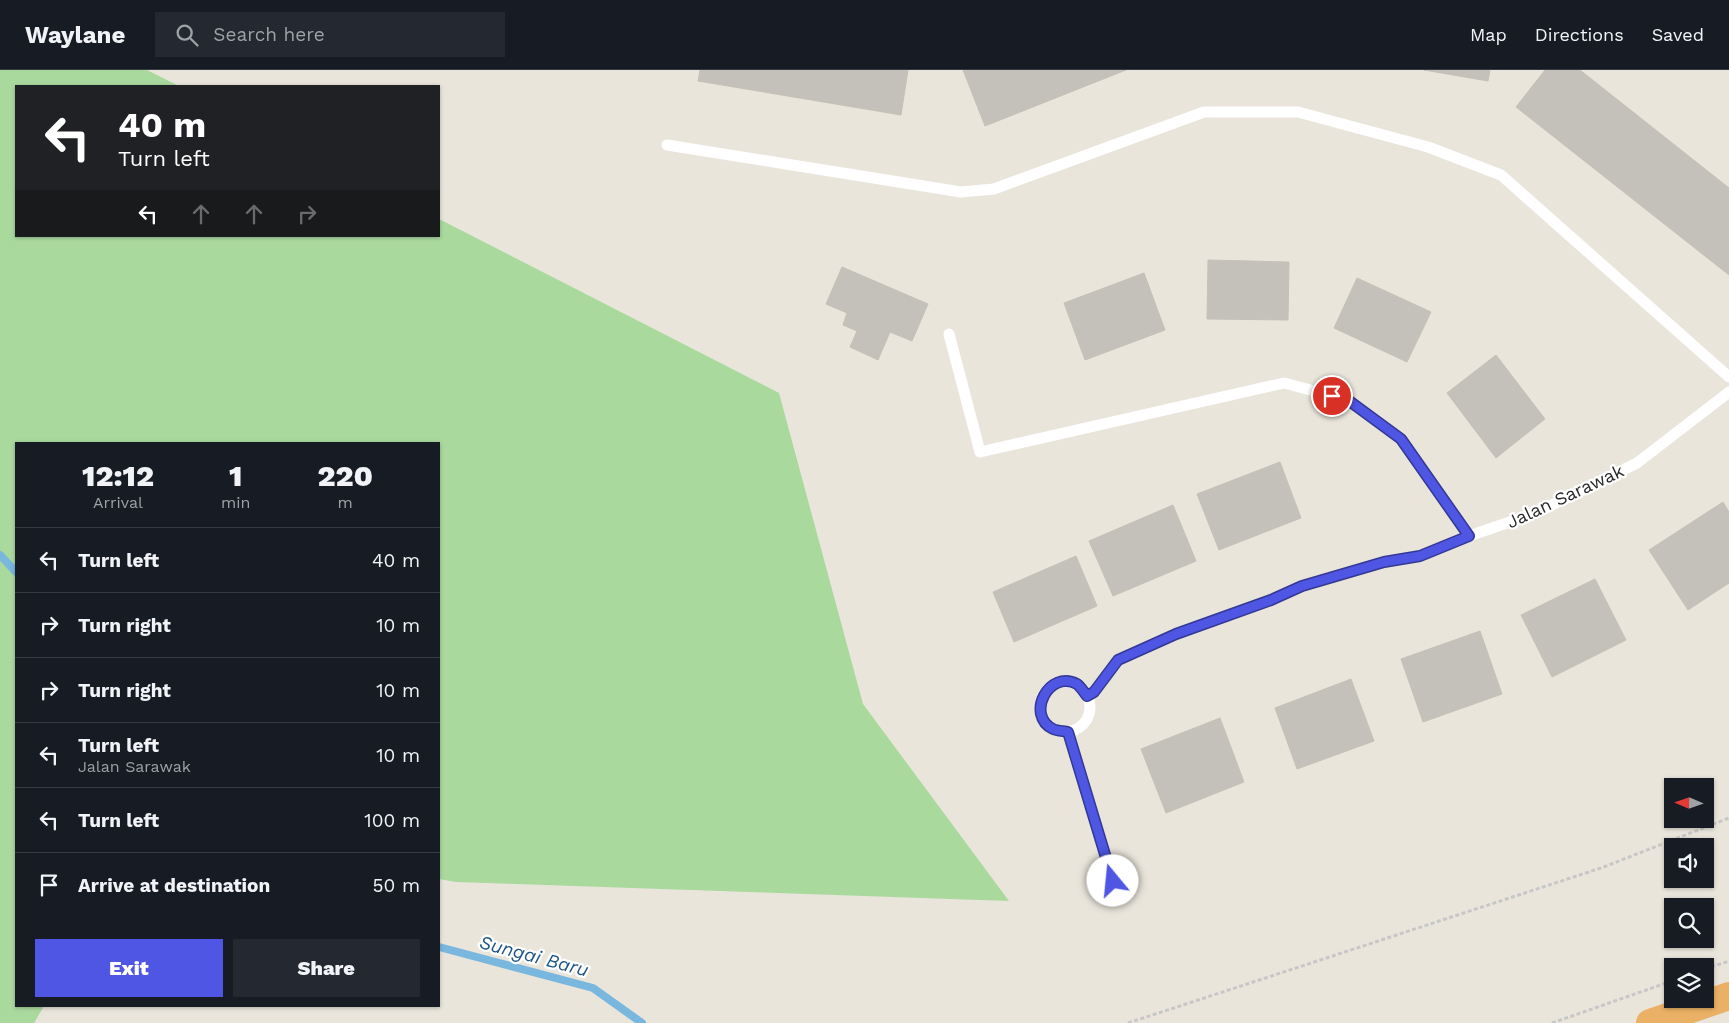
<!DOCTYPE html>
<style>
:root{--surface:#171b24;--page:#242831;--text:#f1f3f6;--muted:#9ea1a6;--line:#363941;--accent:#4e56e3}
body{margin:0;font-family:"Work Sans",sans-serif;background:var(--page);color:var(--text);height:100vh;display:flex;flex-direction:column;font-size:19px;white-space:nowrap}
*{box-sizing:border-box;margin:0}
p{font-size:16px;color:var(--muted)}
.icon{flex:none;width:28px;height:28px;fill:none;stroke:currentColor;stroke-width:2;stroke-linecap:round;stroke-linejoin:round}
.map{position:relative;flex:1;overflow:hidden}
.drawer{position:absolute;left:15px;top:372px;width:425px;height:565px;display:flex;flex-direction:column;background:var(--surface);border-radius:0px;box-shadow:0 1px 4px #0004}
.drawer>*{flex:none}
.banner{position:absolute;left:15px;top:15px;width:425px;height:152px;border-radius:0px;box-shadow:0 1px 4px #0004;background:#202124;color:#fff;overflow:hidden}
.needle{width:32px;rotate:272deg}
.buttons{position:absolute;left:1664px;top:708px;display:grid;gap:10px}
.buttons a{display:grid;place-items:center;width:50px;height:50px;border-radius:0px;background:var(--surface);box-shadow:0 1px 4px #0004;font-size:25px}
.pin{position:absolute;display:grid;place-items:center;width:42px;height:42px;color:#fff;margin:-21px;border:2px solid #fff;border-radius:50%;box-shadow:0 1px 5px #0007}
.me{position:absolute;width:55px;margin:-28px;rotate:343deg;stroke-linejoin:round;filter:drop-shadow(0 0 4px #0008)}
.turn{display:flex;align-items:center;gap:18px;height:105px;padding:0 20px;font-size:22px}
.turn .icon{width:65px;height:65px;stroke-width:2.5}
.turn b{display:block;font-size:35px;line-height:42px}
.lanes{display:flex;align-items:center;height:48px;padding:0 20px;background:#0003;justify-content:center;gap:25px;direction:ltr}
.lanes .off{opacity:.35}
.eta{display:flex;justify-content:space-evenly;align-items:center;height:85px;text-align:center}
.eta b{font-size:30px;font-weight:800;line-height:35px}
.cta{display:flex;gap:10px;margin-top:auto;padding:10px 20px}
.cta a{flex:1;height:58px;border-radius:0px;background:var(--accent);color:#fff;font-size:20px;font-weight:800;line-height:58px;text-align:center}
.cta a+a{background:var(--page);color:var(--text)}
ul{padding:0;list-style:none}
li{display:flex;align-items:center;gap:15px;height:65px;padding:0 20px;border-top:1px solid var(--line)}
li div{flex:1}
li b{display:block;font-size:19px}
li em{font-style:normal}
header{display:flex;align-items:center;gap:30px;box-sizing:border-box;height:70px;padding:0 25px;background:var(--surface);border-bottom:1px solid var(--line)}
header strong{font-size:24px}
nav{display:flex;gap:28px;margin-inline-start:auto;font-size:18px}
.search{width:350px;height:45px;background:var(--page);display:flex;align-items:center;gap:12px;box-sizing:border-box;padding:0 18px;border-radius:0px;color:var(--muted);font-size:19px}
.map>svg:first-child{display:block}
.green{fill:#aad99e}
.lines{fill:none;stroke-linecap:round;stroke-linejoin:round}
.stream{stroke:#7ab7df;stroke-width:8}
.building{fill:#c4c1bb;stroke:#c4c1b6}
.path{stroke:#c7c7c7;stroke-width:3;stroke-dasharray:4 2.5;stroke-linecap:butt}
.service{stroke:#fff;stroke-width:11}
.motorway{stroke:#eab065;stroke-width:28}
.route-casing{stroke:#333894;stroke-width:12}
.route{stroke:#4e56e3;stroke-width:9}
.labels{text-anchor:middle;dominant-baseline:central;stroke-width:4.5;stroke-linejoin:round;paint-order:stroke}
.street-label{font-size:18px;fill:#282828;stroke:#fff}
.water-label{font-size:19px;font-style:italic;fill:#1d5587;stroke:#fff}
</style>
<header>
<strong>Waylane</strong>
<div class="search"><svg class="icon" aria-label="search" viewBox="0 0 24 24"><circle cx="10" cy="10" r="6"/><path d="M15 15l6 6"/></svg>Search here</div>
<nav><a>Map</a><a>Directions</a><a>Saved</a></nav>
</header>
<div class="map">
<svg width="1729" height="953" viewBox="0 0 1729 953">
<rect width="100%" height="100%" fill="#e9e5db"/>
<!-- green -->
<path class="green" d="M0 0H147L179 16H16V166H439V149L779 323 863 634 1009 831 456 812 439 809V374H16V936H44L34 953H0Z"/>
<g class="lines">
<!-- stream -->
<path class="stream" d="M0 485 16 502
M439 877 593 918 642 953"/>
</g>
<!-- building -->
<path class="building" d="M700 0H908L901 45 698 11Z
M963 0H1126L985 56Z
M1424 0H1490L1488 11Z
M1545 0H1580L1729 118V205L1516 37Z
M1208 190 1289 192 1288 250 1207 249Z
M842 197 928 234 912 271 890 262 878 290 850 277 857 261 843 255 847 243 826 234Z
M1144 203 1165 260 1085 290 1064 233Z
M1357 208 1431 242 1407 292 1334 258Z
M1496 285 1545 349 1496 388 1447 323Z
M1280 392 1301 448 1219 480 1197 424Z
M1723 432 1729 442V513L1688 540 1649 480Z
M1173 435 1196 491 1113 526 1089 471Z
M1076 486 1097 536 1014 572 993 522Z
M1595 509 1626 570 1552 607 1521 545Z
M1480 561 1502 624 1423 652 1401 589Z
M1351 609 1374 671 1297 699 1275 638Z
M1220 648 1244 712 1166 743 1141 679Z"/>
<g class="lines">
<!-- path -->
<path class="path" d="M1705 899 1729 891
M1128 953 1601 798 1729 748
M1552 953 1672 911"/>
<!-- service -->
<path class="service" d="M667 75 961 122 994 119 1204 42H1298L1428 77 1501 105 1729 307
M949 264 980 382 1284 313 1348 330 1401 369 1469 466
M1040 637a25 25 0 1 1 50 0a25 25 0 1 1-50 0Z
M1087 626 1094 622 1118 590 1176 564 1271 530 1302 516 1384 492 1420 486 1469 466 1536 443 1637 393 1729 322
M1068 662 1113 811"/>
<!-- motorway -->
<path class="motorway" d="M1650 953 1729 926"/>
</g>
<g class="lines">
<defs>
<path id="route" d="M1113 811 1068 662C1064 661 1057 661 1053 659 1025 645 1049 599 1077 614 1080 616 1084 622 1087 626L1094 622 1118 590 1176 564 1271 530 1302 516 1384 492 1420 486 1469 466 1401 369 1348 330 1332 326"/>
</defs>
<!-- route casing -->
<use href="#route" class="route-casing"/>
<!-- route -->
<use href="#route" class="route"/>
</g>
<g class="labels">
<!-- street labels -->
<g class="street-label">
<text transform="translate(1565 426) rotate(-25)">Jalan Sarawak</text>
</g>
<!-- water labels -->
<g class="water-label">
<text transform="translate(534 886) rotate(15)">Sungai Baru</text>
</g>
</g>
</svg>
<div class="buttons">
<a><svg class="needle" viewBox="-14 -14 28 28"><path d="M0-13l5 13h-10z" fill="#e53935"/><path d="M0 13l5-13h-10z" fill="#9ea1a6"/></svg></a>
<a><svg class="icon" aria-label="sound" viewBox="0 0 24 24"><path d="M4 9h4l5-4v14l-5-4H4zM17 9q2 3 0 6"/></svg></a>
<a><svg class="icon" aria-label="search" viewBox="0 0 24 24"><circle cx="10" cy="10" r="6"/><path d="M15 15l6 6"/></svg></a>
<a><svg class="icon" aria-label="layers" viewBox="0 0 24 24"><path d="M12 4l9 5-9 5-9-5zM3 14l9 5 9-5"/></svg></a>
</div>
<div class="pin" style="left:1332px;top:326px;background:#d93025"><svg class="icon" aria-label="arrive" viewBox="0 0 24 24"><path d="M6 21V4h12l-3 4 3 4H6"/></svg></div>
<svg class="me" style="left:1113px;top:811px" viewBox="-20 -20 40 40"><circle r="19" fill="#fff"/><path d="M0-13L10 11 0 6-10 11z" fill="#4e56e3"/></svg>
<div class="banner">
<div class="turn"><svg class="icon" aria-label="left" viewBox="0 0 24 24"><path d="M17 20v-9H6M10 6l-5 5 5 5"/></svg><div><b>40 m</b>Turn left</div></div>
<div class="lanes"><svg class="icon" aria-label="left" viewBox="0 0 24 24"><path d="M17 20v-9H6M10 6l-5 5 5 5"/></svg><svg class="icon off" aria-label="ahead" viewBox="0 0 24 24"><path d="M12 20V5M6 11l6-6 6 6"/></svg><svg class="icon off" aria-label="ahead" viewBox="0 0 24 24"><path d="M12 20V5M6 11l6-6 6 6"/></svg><svg class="icon off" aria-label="right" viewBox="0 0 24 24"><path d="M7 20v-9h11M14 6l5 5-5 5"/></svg></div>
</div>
<section class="drawer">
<div class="eta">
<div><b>12:12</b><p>Arrival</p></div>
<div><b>1</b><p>min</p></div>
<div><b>220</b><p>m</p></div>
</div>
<ul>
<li><svg class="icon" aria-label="left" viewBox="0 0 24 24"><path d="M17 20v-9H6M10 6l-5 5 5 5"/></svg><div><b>Turn left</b></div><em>40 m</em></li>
<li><svg class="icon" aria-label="right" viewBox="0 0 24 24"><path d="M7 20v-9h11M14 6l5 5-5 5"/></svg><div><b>Turn right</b></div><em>10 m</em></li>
<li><svg class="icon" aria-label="right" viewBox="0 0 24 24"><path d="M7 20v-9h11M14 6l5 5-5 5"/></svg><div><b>Turn right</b></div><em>10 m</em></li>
<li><svg class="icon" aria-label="left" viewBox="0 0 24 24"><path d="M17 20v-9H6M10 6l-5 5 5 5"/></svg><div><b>Turn left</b><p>Jalan Sarawak</p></div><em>10 m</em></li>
<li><svg class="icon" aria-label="left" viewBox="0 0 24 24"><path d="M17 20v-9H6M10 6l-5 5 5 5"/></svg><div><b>Turn left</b></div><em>100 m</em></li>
<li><svg class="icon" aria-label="arrive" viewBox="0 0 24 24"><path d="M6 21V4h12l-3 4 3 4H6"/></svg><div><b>Arrive at destination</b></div><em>50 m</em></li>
</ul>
<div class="cta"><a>Exit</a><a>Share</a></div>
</section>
</div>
